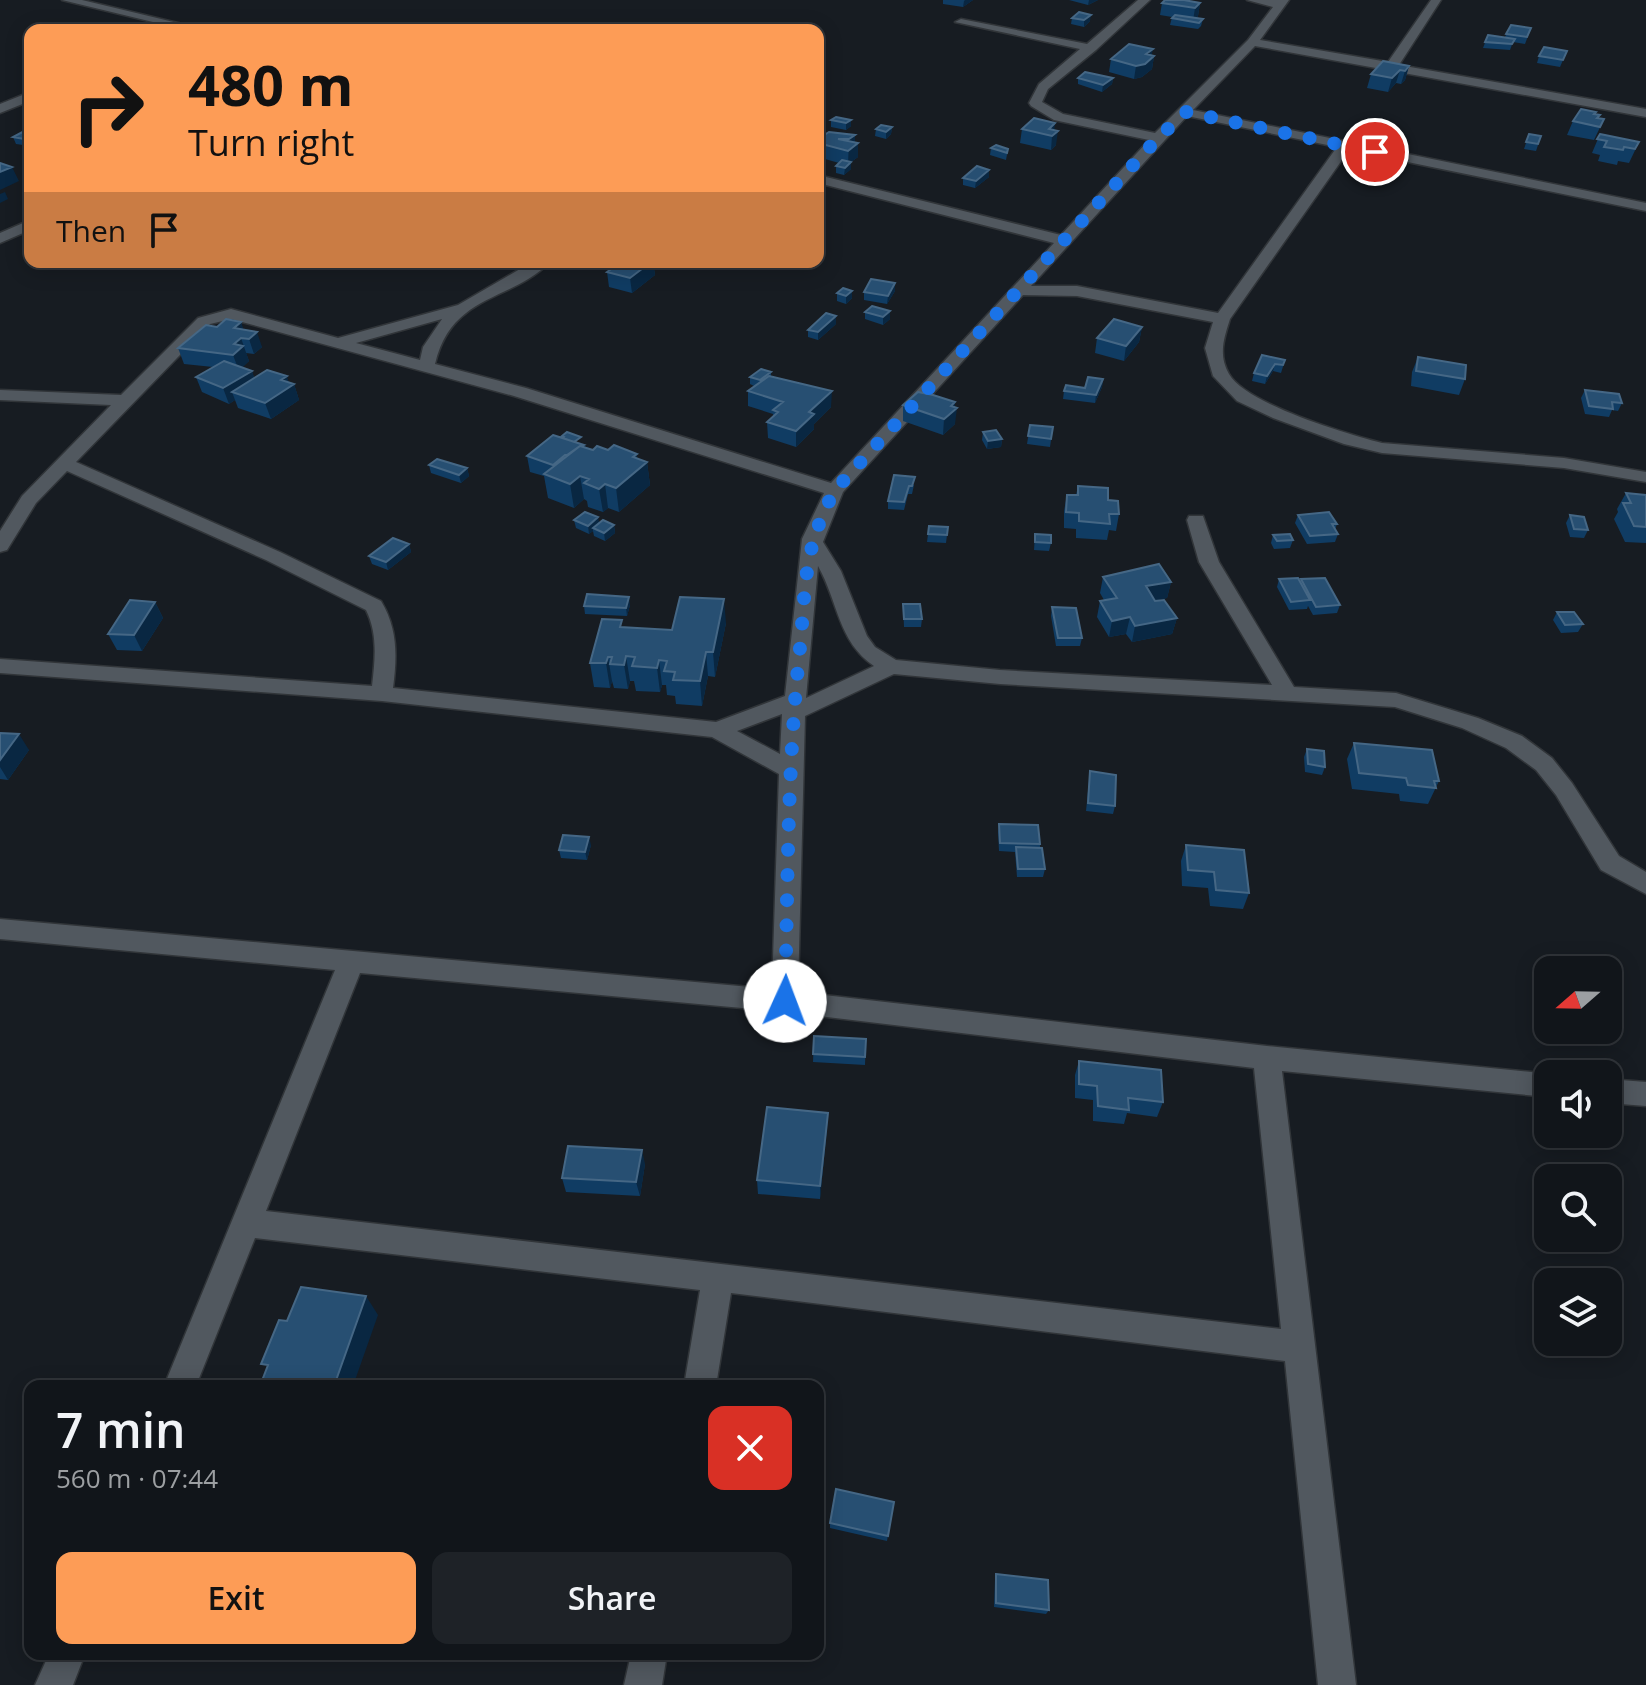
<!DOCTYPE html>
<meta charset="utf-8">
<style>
:root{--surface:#11151a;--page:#1e2227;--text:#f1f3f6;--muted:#9c9fa2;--line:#303439;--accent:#fd9c56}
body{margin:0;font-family:"Open Sans",sans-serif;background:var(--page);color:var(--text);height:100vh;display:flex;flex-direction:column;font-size:30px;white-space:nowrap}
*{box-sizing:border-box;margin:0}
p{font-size:26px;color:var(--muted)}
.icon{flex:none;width:44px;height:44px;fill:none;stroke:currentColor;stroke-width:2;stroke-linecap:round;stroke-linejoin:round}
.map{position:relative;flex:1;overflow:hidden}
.side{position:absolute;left:24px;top:1380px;width:800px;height:280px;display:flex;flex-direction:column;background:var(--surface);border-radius:16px;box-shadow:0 4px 20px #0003,0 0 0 2px var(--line)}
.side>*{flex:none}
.banner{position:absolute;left:24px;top:24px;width:800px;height:244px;border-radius:16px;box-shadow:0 4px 20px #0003,0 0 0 2px var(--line);background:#fd9c56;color:#111;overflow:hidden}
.needle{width:52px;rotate:250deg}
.buttons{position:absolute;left:1534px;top:956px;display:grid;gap:16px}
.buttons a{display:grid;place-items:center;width:88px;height:88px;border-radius:16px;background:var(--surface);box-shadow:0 4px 20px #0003,0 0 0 2px var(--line);font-size:40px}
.pin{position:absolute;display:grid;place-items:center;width:68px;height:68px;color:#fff;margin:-34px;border:4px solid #fff;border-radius:50%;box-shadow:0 2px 8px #0007}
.me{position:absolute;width:88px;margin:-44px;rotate:2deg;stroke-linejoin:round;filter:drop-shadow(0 0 6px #0008)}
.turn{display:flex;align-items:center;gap:28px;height:168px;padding:0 32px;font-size:36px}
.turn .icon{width:104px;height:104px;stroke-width:2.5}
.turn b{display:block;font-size:56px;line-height:68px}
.then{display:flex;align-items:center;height:76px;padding:0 32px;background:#0003;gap:16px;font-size:30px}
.round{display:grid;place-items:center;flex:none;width:84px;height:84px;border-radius:16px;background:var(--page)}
.headline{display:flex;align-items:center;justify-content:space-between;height:136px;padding:0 32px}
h1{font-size:48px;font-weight:600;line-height:60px}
.button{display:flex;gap:16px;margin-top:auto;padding:16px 32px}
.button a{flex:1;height:92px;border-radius:16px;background:var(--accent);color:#111;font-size:32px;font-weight:600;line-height:92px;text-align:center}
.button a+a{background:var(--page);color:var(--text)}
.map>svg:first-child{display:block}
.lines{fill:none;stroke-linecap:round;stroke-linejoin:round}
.minor-casing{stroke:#313539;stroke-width:3}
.minor{fill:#51585f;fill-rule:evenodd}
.wall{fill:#103c63}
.shaded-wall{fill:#092742}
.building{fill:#274f72;stroke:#456785;stroke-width:2}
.route{stroke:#1a73e8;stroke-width:14;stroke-dasharray:0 25.2}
</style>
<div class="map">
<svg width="1646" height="1685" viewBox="0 0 1646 1685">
<rect width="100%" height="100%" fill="#171c22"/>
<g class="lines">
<defs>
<path id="minor" d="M62 0H82L207 30H186Z
M1138 0H1150L1096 50 1048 89 1042 102 1063 114 1155 133 1248 40 1273 7 1247 0H1289L1260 40 1388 62 1431 0H1441L1399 65 1646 109V117L1255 46 1193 110 1646 203V211L1349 150 1230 319C1224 338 1218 355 1229 374 1246 404 1347 434 1382 443L1564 458 1646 472V482L1564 468 1382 453 1344 444 1273 418 1237 401 1213 376 1205 348 1213 322 1077 296 1023 295 843 492 823 542 841 571 867 636 875 647 896 660 1000 670 1272 685 1199 562 1187 520 1189 516H1203L1219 562 1294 687 1396 693 1478 718 1522 736 1552 758 1572 783 1619 856 1646 872V894L1601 870 1556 795 1536 770 1506 748 1462 728 1395 707 1000 684 894 674 805 716 798 992 1267 1046 1551 1074H1548V1097L1282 1071 1356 1685H1318L1285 1361 731 1293 716 1386H684L700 1290 255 1238 196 1386H164L335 970 0 939V919L772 989 779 774 712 737 382 701 0 673V659L372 686C375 660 378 634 366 610L266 560 67 471 36 503 7 550 0 552V531L22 496 111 405 0 400V390L121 395 198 318 231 309 338 338 458 305 532 262H550C511 302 452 293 435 364L526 388 831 483 1054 243 818 183V175L1061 235 1149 140 1054 120 1031 106 1029 103 1039 84 1080 49 955 22 961 19 1087 44ZM1187 116 1337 147 1218 313 1077 286H1031ZM231 319 514 396 824 493 802 539 785 696 716 722 393 688C397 657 398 629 381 601L280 552 76 462 210 324ZM442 319 423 347 420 360 356 343ZM818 566C838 601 838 642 874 666L806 698ZM782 714 780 754 737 731ZM360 973 785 1012 1254 1068 1281 1329 266 1211Z
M30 92V101L0 113V104Z
M30 220V230L0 243V233Z
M1608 1079 1646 1082V1106L1608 1103Z
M49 1654H85L73 1685H35Z
M631 1654H667L662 1685H624Z"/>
</defs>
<!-- minor casing -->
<use href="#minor" class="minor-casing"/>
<!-- minor -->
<use href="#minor" class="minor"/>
</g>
<!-- wall -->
<path class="wall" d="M943 0H973L963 7 943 4Z
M1069 0H1098L1088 5Z
M1162 3H1200L1198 16 1196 18 1203 19 1201 26 1198 29 1170 25 1172 17 1160 15Z
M1072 18 1090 21 1084 27 1071 24Z
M1511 25 1531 28 1525 44 1513 42 1510 50 1483 48 1488 35 1505 37Z
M1567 51 1560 67 1537 63 1539 56Z
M1152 56H1154L1152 69 1142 77 1134 79 1109 72 1111 59Z
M1409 66 1405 80 1401 84 1396 83 1388 92 1367 88 1371 74Z
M1078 78H1113L1112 84 1102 92 1078 84Z
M1595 114 1598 118 1604 119 1594 140 1567 135 1573 121Z
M836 117 851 126 846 130 831 127V120Z
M892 127 891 134 886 139 875 136 876 129Z
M30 128V146L16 144 13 137Z
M1022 129 1054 130 1056 145 1051 150 1020 143Z
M1529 134 1541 136 1536 151 1524 149Z
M1600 134 1639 142 1629 163 1618 161 1617 165 1598 161 1600 155 1592 153Z
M855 135V143L858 157 851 162V169L844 175 836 173V166L839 163 818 157V139Z
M991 148 1008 149 1006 160 990 155Z
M989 177 975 188 963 185V178Z
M621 262H653L655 275 632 293 609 287 607 272Z
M895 283V291L887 304 864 300V292Z
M837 293 852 298 846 304 837 301Z
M865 312 890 319 883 325 865 319Z
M241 322 243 330 262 347 254 354 246 353 249 361 242 367 252 371 254 378 294 384 299 400 271 419 238 408 235 400 229 404 202 392 196 377 213 367 184 364 178 348 217 327Z
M836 324 818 340 808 337V330Z
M1142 327 1139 342 1124 361 1095 353 1097 338Z
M1418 357 1465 379 1459 395 1411 386 1412 372Z
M1285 360 1281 373 1273 371 1265 384 1252 381 1254 373Z
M771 372V377L831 407 814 424V429L796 447 768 438 767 422 773 416V414L748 406V391L754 386 750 384V377Z
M1103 379 1102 387 1095 403 1063 399 1064 391 1085 388Z
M1585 390 1622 403 1618 411 1612 410 1609 417 1585 414 1581 398Z
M903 405 955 407V424L943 435 903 421Z
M1030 425 1053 427 1050 447 1027 444Z
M983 432 1002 439 1001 447 987 449 982 440Z
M562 436 593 450H608L637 454V458L647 462 650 485 619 512 608 508 603 512 588 507 587 501 584 499 574 508 548 498 544 476 530 472 527 456 562 438Z
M429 465 467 468 469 476 461 483 431 473Z
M894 475 914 485 912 494H908L904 510 888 509V501Z
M1078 486 1108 500 1119 514 1116 531 1109 530 1107 540 1076 538V529L1064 528V511L1067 495H1076Z
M1626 493 1646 495V543L1625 542 1614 519 1618 512 1617 509Z
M1298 515 1337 524 1335 530 1338 534 1335 542 1307 544 1295 523Z
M1570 515 1588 530 1584 538 1570 537 1566 523Z
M574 520 614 525 615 533 605 541 594 536 593 531 589 534 576 528Z
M948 527 946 543 927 542 928 534Z
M1035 534 1051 543 1049 551 1034 550Z
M1273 535 1293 540 1290 548 1274 549 1271 543Z
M409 544 411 552 388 570 372 564 369 556Z
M1103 577 1171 582 1167 598 1155 600 1177 618 1172 634 1132 642 1126 634 1109 637 1097 617 1100 601 1104 600 1100 593Z
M1279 579 1300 582 1301 579 1340 605 1337 613 1313 615 1308 606 1307 609 1289 610 1277 587Z
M155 602 163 618 142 651 117 650 108 634Z
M903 604 922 619 921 627H904Z
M630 605 627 616 585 614 584 606Z
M1052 607 1082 638 1080 646H1056L1051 616Z
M1557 612 1583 624 1578 632 1561 633 1553 620Z
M726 623 715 677 708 676 702 706 676 704 675 696 667 695 666 685H662L660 692 636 691 634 681H630L628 689 614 688 612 681 610 688 594 687 590 663 623 627 672 630Z
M0 733 29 750 8 780 0 779Z
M1354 743 1439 781 1428 804 1400 801 1399 794 1352 789 1347 759Z
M1307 749 1325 767 1322 775 1305 772 1304 757Z
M1090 771 1115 806 1113 814 1086 811Z
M999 824 1040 844V848L1045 869 1043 877H1017L1015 852 999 851 998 832Z
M591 845 587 860 561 858 559 850Z
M1186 845 1249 893 1243 909 1210 906 1208 888 1182 886 1181 861Z
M814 1036 866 1039 865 1065 813 1062Z
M1079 1061 1163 1102 1157 1117 1127 1113 1124 1124 1093 1121V1100L1075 1098V1075Z
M828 1113 827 1127 820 1199 758 1194 757 1180Z
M645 1164 640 1196 566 1192 562 1178Z
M894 1502 887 1541 830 1528V1523Z
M996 1574 1049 1610 1046 1614 994 1607 995 1579Z"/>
<!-- shaded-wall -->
<path class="shaded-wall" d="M965 0H973L963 7 964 1Z
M1089 0H1098L1088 5Z
M1200 3 1198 16 1193 21 1195 8Z
M1091 15 1090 21 1084 27V20Z
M1153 49 1151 58 1154 56 1152 69 1142 77 1134 79 1136 66Z
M1409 66 1405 80 1401 84 1405 71Z
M1400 70 1396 83 1388 92 1392 78Z
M1113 78 1112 84 1102 92 1103 85Z
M851 120V126L846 130V123Z
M1055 123 1054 135 1058 131 1056 145 1051 150 1052 136 1049 129Z
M892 127 891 134 886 139V132Z
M855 135V146L858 143V157L851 162V169L844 175 845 168 848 165 849 139Z
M12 167 19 181 0 190V172Z
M989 170V177L975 188 976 181Z
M5 192 8 199 0 203V194Z
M651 262H653L655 275 632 293 630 278Z
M895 283V291L887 304 888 296Z
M852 291V298L846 304V296Z
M890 311V319L883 325V317Z
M836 316V324L818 340V332Z
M241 322 246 337 241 338 249 361 239 371 233 355 234 328Z
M1142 327 1139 342 1124 361 1126 346Z
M257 332 262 347 254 354 249 339Z
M1275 364 1273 371 1265 384 1267 376Z
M252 371 257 387 232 392 235 400 229 404 223 388Z
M287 376 290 387 294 384 299 400 271 419 265 403 281 380Z
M1103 379 1102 387 1095 403 1096 395Z
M832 391 831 407 814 424V429L796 447V431L809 412Z
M955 402V410L957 408 955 424 943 435 944 419 951 406Z
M1002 439 1001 447 987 449 988 441Z
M637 454 638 469 647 462 650 485 619 512 616 488 633 457Z
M467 468 469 476 461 483 459 475Z
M580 476 584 499 574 508 570 484Z
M605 484 608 508 603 512 599 489Z
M598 517 600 526 593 528V531L589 534 588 526Z
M614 525 615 533 605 541 604 533Z
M409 544 411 552 388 570 386 562Z
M1171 582 1167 598 1142 603 1146 586Z
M629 597 630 605 627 616 626 608Z
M724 599 726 623 715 677 713 652Z
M155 602 163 618 142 651 134 635Z
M1130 617 1126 634 1109 637 1112 621Z
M1177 618 1172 634 1132 642 1135 626Z
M706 652 708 676 702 706 700 681Z
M626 656 630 681 628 689 624 665Z
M608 657 612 681 610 688 606 663Z
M659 660 662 685 660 692 657 668Z
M19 734 29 750 8 780 0 767V760Z
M589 837 591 845 587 860 585 852Z
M828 1113 827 1127 820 1199V1186Z
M642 1150 645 1164 640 1196 636 1182Z
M366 1296 378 1315 353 1386H334Z"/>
<!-- building -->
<path class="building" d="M1165 0H1184L1200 3 1195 8 1162 3Z
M1079 12 1091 15 1084 20 1072 18Z
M1175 15 1203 19 1199 23 1172 18Z
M70 24 93 26 83 30H54Z
M1511 25 1531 28 1527 37 1506 34Z
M1488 35 1515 39 1512 44 1485 42Z
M1129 44 1153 49 1146 54 1154 56 1145 64 1136 66 1111 59Z
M1544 47 1567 51 1563 60 1539 56Z
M1383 61 1409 66 1405 71 1400 70 1392 78 1371 74Z
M1085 72 1113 78 1103 85 1078 78Z
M1581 109 1596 112 1594 114 1600 115 1597 118 1604 119 1600 127 1573 121Z
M836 117 851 120 846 123 831 120Z
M1034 118 1055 123 1049 129 1058 131 1052 136 1022 129Z
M881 125 892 127 886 132 876 129Z
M30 128V140L13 137Z
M829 132 855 135 849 139H838L858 143 848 151 818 143V139Z
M1529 134 1541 136 1538 144 1526 142Z
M1600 134 1639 142 1635 149 1624 147 1623 150 1604 147 1607 141 1597 139Z
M996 145 1008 149 1007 153 991 148Z
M842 160 851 162 845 168 836 166Z
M0 163 12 167 0 172Z
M977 166 989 170 976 181 963 178Z
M621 262H651L630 278 607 272Z
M871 279 895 283 888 296 864 292Z
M843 288 852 291 846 296 837 293Z
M872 306 890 311 883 317 865 312Z
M826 313 836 316 818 332 808 330Z
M226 319 241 322 234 328 257 332 249 339 241 338 234 344 243 346 233 355 178 348 206 325 217 327Z
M1114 319 1142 327 1126 346 1097 338Z
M1262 355 1285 360 1283 365 1275 364 1267 376 1254 373Z
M1418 357 1466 365 1465 379 1416 371Z
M224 361 252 371 223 388 196 377Z
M761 369 771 372 760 380 750 377Z
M267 370 287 376 281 380 294 384 265 403 232 392Z
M769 376 832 391 809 412 814 414 796 431 767 422 778 412 773 410 783 402 748 391Z
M1088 377 1103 379 1096 395 1064 391 1066 385 1085 388Z
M1585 390 1619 394 1622 403 1612 402 1613 409 1589 406Z
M918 392 933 395 955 402 951 406 957 408 944 419 903 405Z
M1030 425 1053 427 1051 439 1028 436Z
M996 430 1002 439 988 441 983 432Z
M567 432 581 437 574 442 563 438 564 437 562 436Z
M553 435 584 445 582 446H580L567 455H565L553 465 527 456Z
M614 445 637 454 633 457 647 462 616 488 605 484 599 489 584 483 589 479 580 476 570 484 544 474 580 446 593 450 597 446 608 450Z
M437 459 467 468 459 475 429 465Z
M894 475 915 477 912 486H909L904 502 888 501Z
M1078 486 1108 488V500L1118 501 1119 514H1109L1110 524 1079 521V513L1066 512 1067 495H1078Z
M1626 493 1646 495V527L1634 526 1623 503H1631Z
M585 512 598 517 588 526 574 520Z
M1329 512 1337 524H1332L1338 534 1310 536 1298 515Z
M1570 515 1584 517 1588 530 1574 529Z
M603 520 614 525 604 533 593 528Z
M929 526 948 527 947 535 928 534Z
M1035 534 1051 535V543L1035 542Z
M1290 534 1293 540 1277 541 1273 535Z
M393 538 409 544 386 562 369 556Z
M1159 564 1171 582 1146 586 1155 601 1164 600 1177 618 1135 626 1130 617 1112 621 1100 601 1117 598 1103 577Z
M1298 578 1310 600 1291 602 1279 579Z
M1325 578 1340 605 1316 607 1301 579Z
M587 594 629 597 626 608 584 606Z
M680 597 724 599 713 652H706L700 681 673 680 675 672 664 671 667 661 659 660 657 668 632 666 635 657 626 656 624 665 610 664 612 657H608L606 663H590L602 619 622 620 620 627 672 630Z
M130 600 155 602 134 635 108 634Z
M903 604H920L922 619H904Z
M1052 607 1076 608 1082 638H1058Z
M1557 612H1574L1583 624 1565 625Z
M0 733 19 734 0 760Z
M1354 743 1432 750 1439 781H1434L1436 788 1408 785 1406 778 1359 773Z
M1307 749 1324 751 1325 767 1308 764Z
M1090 771 1116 775 1115 806 1088 803Z
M999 824 1038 825 1040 844 1000 843Z
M563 835 589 837 585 852 559 850Z
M1186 845 1244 850 1249 893 1216 890 1214 872 1188 870Z
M1016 847 1042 848 1045 869H1018Z
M814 1036 866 1039 865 1057 813 1054Z
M1079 1061 1161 1070 1163 1102 1128 1098 1129 1110 1098 1106 1097 1086 1079 1084Z
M767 1107 828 1113 820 1186 757 1180Z
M568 1146 642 1150 636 1182 562 1178Z
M301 1287 366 1296 334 1386H260L268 1365 261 1364 279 1320 287 1321Z
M836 1489 894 1502 888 1536 830 1523Z
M996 1574 1048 1580 1049 1610 996 1603Z"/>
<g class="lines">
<!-- route -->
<path class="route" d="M785 1001C788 883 787 765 800 648 806 585 803 548 835 490L1158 138 1186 112 1375 152"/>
</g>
</svg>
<div class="buttons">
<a><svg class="needle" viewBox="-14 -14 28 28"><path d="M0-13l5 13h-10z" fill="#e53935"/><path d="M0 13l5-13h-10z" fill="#9c9fa2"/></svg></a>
<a><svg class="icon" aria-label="sound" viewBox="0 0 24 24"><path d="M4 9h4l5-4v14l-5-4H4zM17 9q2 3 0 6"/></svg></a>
<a><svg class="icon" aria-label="search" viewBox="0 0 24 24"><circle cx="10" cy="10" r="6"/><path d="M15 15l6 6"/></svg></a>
<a><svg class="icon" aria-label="layers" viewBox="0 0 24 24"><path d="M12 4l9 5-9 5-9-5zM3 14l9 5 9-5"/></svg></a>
</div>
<div class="pin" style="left:1375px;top:152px;background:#d93025"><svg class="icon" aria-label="arrive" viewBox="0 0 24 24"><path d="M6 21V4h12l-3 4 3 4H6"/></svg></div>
<svg class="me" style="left:785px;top:1001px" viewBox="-20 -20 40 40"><circle r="19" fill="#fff"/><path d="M0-13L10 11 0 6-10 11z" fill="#1a73e8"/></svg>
<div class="banner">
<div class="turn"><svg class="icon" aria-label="right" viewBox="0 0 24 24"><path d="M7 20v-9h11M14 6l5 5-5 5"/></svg><div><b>480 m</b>Turn right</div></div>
<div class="then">Then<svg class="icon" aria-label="arrive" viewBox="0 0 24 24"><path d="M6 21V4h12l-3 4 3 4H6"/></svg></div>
</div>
<section class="side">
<div class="headline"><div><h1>7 min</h1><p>560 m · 07:44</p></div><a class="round" style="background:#d93025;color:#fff"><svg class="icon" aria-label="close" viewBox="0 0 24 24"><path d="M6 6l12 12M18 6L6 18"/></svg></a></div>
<div class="button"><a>Exit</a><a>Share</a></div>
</section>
</div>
